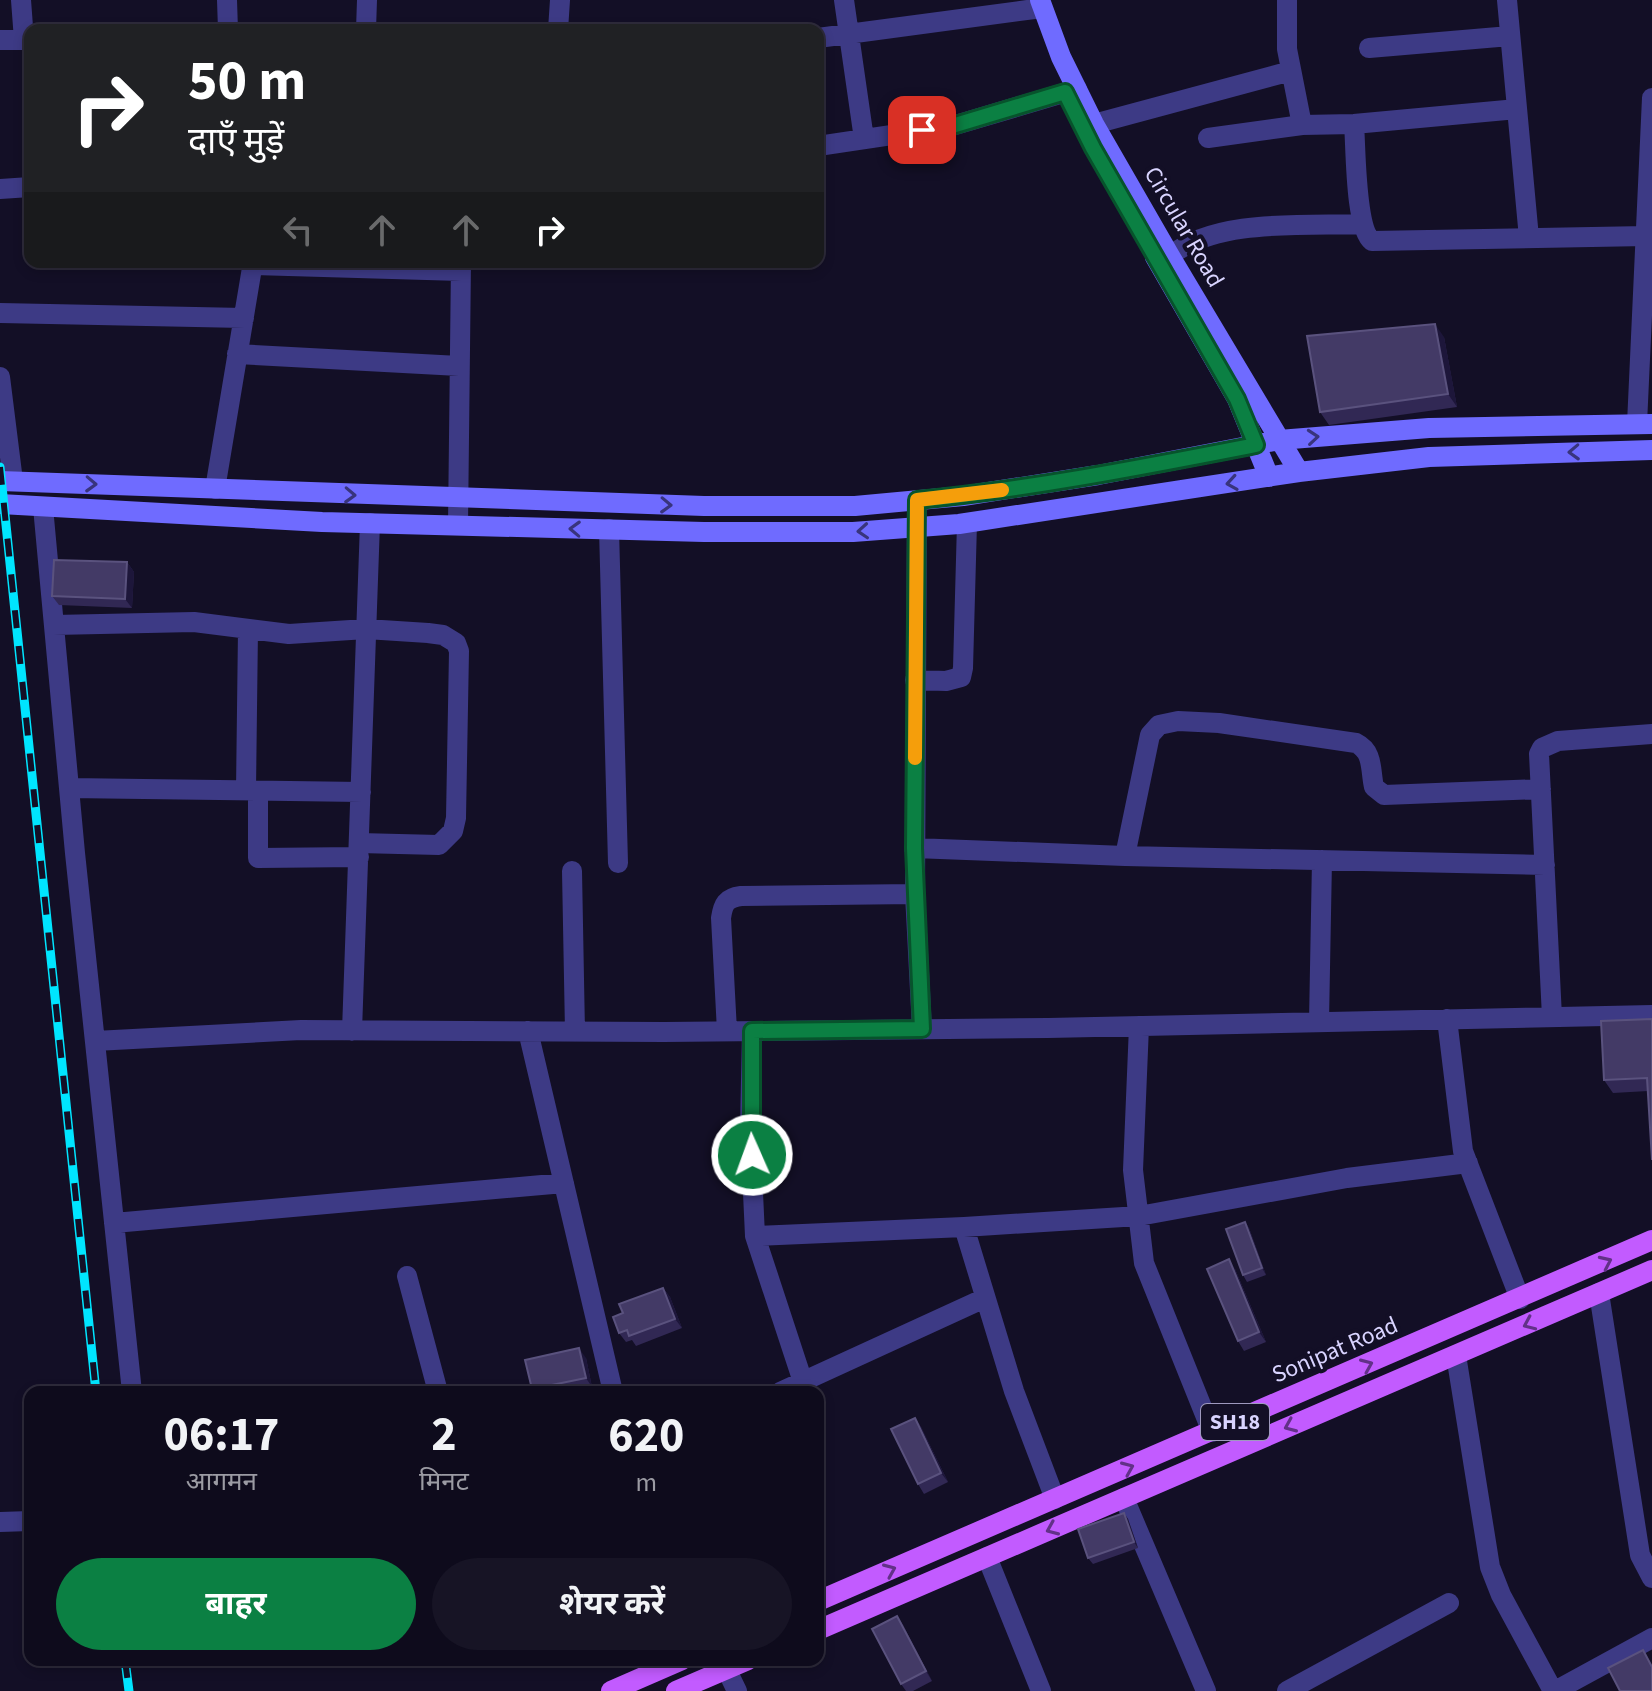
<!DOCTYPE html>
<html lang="hi">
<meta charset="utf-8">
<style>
:root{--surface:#0e0b1c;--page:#171425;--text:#f1f3f6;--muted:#9b9ba3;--line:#2e2b3b;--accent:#0b8043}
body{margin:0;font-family:"Source Sans 3","Noto Sans Devanagari",sans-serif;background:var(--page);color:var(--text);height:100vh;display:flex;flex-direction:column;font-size:30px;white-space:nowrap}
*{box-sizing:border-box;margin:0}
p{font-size:26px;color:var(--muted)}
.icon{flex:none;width:44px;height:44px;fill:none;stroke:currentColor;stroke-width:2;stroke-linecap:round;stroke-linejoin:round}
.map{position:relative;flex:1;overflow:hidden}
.side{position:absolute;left:24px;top:1386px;width:800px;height:280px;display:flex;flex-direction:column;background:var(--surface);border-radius:16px;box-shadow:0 4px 12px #0003,0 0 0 2px var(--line)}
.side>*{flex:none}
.guide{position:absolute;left:24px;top:24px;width:800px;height:244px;border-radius:16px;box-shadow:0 4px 12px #0003,0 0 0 2px var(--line);background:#202124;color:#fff;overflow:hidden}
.pin{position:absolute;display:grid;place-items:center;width:68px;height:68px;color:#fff;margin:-34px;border-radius:16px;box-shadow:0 4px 12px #0006}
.me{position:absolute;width:88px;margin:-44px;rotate:358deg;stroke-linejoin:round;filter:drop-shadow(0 0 6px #0008)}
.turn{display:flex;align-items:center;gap:28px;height:168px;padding:0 32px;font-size:36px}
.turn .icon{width:104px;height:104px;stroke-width:2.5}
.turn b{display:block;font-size:56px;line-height:68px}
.lanes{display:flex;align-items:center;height:76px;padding:0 32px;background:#0003;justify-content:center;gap:40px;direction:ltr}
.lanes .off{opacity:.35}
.eta{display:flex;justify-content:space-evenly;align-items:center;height:136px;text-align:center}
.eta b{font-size:48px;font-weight:700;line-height:56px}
.action{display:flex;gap:16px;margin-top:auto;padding:16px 32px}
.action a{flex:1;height:92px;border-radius:48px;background:var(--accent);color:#fff;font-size:32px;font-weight:700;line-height:92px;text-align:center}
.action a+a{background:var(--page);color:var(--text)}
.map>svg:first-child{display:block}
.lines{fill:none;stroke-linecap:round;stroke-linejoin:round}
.minor{stroke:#3d3a85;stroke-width:20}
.secondary{stroke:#6f6bff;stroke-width:20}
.primary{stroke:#c25bff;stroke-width:20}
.rail-casing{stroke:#00e5ff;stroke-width:9}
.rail{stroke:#130f26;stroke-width:6;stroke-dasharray:18;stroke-linecap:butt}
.wall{fill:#312854}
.shaded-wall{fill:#1d163a}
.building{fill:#433a66;stroke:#5a527e;stroke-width:2}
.oneway{stroke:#38347d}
.oneway2{stroke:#623188}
.route-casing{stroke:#07532c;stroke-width:20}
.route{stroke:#0b8043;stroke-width:14}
.slow{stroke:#f59e0b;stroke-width:14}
.labels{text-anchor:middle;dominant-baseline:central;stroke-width:8;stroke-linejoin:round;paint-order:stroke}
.shield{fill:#130f26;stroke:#9e99be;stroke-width:2}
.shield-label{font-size:22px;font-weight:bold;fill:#d9d4ff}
.street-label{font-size:24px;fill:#d9d4ff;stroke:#130f26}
</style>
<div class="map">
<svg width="1652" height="1691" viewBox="0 0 1652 1691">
<rect width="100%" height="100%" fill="#130f26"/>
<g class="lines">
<!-- minor -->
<path class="minor" d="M21 0 24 40
M227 0 228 30
M844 0 864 139
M1287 0V49L1302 125
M1507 0 1529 238
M366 30 367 0
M558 30 560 0
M818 38 1042 8
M0 40H30
M1369 48 1510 36
M1094 124 1291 71
M1354 124C1356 148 1355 228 1372 241L1646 236
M1208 138 1302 125 1354 124 1517 109
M818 146 952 126 1077 89
M0 189 30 187
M1170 256C1216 218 1304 226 1362 224
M252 265 461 271
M0 313 244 318
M237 354 459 366
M0 377 13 481
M1637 424 1652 98
M215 489 253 262
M43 507 75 853 132 1392
M458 525 461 262
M609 529 618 863
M54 625 194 622 289 634 366 629 428 633 443 635 456 643 459 651 456 818 453 831 439 845 359 843
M915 680 946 681 961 677 963 668 967 523
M69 788 361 792
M246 790 248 629
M258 791V858L359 857
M914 848 1125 856 1545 865
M1125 856 1150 735 1159 725 1178 721 1219 723 1356 743C1374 752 1370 770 1374 787L1384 795 1541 789
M572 871 575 1032
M915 894 922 1029
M1552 1017 1539 754 1542 748 1558 741 1652 734
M1447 1019 1463 1151 1520 1299
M1319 1022 1322 860
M1139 1026 1133 1170 1144 1263 1212 1432
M352 1031 370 523
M528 1031 613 1392
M727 1031 721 918C723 904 726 898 741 896L915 894 917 500
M752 1031 750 1128 755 1236 803 1382
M95 1041 301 1030 664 1032 1048 1028 1652 1015
M114 1223 564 1183
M964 1227 1014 1391 1055 1499
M755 1236 964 1227 1139 1216 1347 1178 1468 1163
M407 1276 438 1392
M1599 1293 1640 1555 1652 1578
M1456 1355 1490 1567 1501 1595 1553 1691
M780 1392 985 1298
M1124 1498 1206 1691
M0 1522 30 1521
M987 1557 1041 1691
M722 1660 737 1691
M1287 1691 1449 1603
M1555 1691 1652 1638"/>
<!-- secondary -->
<path class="secondary" d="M1040 0 1061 57 1094 124 1170 256 1299 472
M1155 257 1237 399 1269 477
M0 481 704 506H855L963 496 1098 475 1279 440 1429 428 1652 424
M0 504 322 522 704 532H853L959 524 1299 472 1429 457 1652 450"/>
<!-- primary -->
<path class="primary" d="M818 1601 1652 1240
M818 1630 1652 1270
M611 1691 682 1660
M676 1691 748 1660"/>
<defs>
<path id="rail" d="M0 467 96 1392
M125 1660 129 1691"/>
</defs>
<!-- rail casing -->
<use href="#rail" class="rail-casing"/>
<!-- rail -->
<use href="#rail" class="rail"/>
</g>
<!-- wall -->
<path class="wall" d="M1444 337 1457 407 1329 425 1320 412Z
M127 562 134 572 132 608 59 605 52 596Z
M1652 1019 1648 1091 1613 1093 1604 1080Z
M1245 1222 1249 1228 1266 1275 1247 1282 1243 1275Z
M1235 1269 1266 1342 1244 1351 1238 1341Z
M663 1288 670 1297 682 1328 636 1346 632 1340 626 1342 619 1333 623 1313Z
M586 1358 592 1387 571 1392H534L532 1389Z
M915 1418 921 1427 948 1482 924 1494 918 1484Z
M1124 1513 1128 1519 1138 1548 1093 1564 1088 1558Z
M897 1616 903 1625 932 1681 913 1691H906L901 1684Z"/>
<!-- shaded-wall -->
<path class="shaded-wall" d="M1435 324 1444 337 1457 407 1448 394Z
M127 562 134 572 132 608 125 599Z
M1245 1222 1249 1228 1266 1275 1262 1268Z
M1229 1259 1235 1269 1266 1342 1259 1332Z
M663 1288 670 1297 682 1328 675 1319Z
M579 1348 586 1358 592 1387 586 1378Z
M915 1418 921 1427 948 1482 941 1473Z
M1124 1513 1128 1519 1138 1548 1134 1542Z
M897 1616 903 1625 932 1681 926 1671Z"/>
<!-- building -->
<path class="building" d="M1435 324 1448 394 1320 412 1307 336Z
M54 560 127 562 125 599 52 596Z
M1652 1019V1160L1647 1078 1604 1080 1601 1021Z
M1245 1222 1262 1268 1243 1275 1226 1229Z
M1229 1259 1259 1332 1238 1341 1207 1269Z
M663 1288 675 1319 629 1336 627 1330 619 1333 613 1317 623 1313 619 1304Z
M579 1348 586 1378 532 1389 525 1360Z
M915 1418 941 1473 918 1484 891 1429Z
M1124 1513 1134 1542 1088 1558 1078 1529Z
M897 1616 926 1671 901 1684 872 1629Z
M1643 1650 1652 1667V1691H1620L1608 1668Z"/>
<!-- one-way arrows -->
<defs><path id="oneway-chevron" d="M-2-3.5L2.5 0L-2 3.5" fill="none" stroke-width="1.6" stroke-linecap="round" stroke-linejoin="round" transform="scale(2)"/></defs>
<g class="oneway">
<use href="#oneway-chevron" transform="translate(1313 437) rotate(-5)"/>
<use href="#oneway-chevron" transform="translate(1574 452) rotate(178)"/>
<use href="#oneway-chevron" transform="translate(1232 483) rotate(171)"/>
<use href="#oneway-chevron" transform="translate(91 484) rotate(2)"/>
<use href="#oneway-chevron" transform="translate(350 495) rotate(2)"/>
<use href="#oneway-chevron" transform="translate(666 505) rotate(2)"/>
<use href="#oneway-chevron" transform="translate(575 529) rotate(-178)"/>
<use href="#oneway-chevron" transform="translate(863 531) rotate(176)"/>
</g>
<g class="oneway2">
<use href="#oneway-chevron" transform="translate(1606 1262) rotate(-25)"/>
<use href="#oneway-chevron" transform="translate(1529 1324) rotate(156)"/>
<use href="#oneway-chevron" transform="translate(1367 1365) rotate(-23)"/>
<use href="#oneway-chevron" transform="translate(1290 1426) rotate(157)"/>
<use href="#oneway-chevron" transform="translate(1128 1468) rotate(-23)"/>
<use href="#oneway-chevron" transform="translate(1052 1529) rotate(157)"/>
<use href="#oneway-chevron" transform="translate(890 1570) rotate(-23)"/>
</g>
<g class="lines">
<defs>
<path id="route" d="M752 1155V1031L922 1029 914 848 917 500C1031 489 1143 467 1256 445L1237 399 1093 148 1065 92 952 126 922 130"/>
</defs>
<!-- route casing -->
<use href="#route" class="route-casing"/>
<!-- route -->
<use href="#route" class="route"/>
<!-- slow -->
<path class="slow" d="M915 758 917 500 1002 490"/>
</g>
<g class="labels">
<!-- shield labels -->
<rect class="shield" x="1201" y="1404" width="68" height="36" rx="6"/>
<g class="shield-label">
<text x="1235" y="1422">SH18</text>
</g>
<!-- street labels -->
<g class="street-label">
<text transform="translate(1184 227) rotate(60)">Circular Road</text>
<text transform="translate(1335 1350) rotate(-23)">Sonipat Road</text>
</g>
</g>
</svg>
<div class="pin" style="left:922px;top:130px;background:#d93025"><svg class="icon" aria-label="arrive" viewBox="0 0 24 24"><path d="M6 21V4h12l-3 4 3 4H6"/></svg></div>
<svg class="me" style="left:752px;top:1155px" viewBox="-20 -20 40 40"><circle r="17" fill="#0b8043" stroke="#fff" stroke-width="3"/><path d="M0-11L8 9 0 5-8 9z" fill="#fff"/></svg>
<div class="guide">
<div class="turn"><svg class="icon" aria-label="right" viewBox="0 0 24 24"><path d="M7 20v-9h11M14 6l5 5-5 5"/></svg><div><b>50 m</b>दाएँ मुड़ें</div></div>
<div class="lanes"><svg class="icon off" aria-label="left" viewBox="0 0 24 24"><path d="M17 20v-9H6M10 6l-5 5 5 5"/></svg><svg class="icon off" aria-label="ahead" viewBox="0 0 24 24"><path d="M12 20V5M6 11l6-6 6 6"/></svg><svg class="icon off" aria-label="ahead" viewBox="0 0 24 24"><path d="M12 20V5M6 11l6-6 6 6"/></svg><svg class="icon" aria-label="right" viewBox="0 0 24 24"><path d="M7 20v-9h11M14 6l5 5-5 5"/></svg></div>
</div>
<section class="side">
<div class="eta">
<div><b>06:17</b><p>आगमन</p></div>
<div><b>2</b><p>मिनट</p></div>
<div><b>620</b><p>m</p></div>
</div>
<div class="action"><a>बाहर</a><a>शेयर करें</a></div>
</section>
</div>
